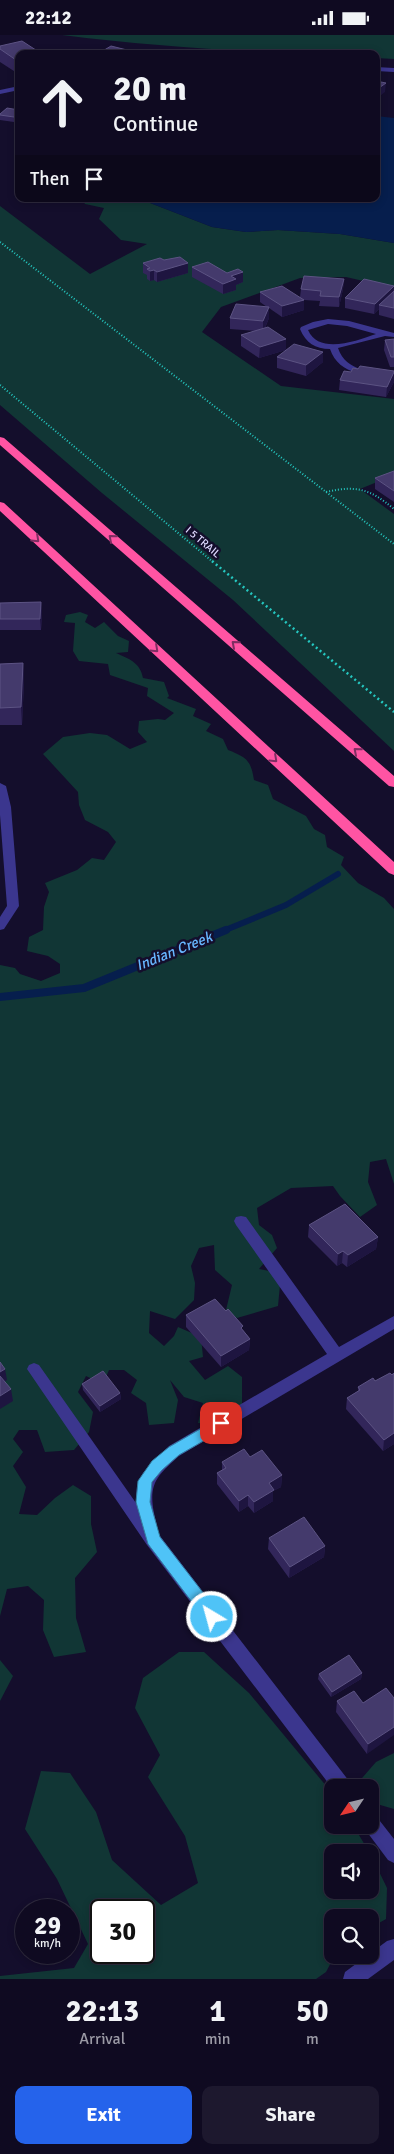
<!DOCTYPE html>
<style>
:root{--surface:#0f0a21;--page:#1d182e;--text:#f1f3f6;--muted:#9b9aa5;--line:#2f2b3f;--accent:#2563eb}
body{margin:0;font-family:Signika,sans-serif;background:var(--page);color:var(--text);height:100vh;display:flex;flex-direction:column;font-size:19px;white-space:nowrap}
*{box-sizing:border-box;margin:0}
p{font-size:16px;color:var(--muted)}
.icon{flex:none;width:28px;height:28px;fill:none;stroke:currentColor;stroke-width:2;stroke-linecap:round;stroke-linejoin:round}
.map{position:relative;height:1944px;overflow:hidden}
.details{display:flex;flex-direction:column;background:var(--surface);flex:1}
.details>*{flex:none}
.hud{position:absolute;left:15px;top:15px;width:365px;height:152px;border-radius:10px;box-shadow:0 2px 8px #0003,0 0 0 1px var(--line);background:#0f0a21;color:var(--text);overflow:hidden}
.needle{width:32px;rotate:235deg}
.controls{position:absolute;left:324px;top:1744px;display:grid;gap:10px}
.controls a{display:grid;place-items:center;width:55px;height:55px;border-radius:10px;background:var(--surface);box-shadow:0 2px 8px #0003,0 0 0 1px var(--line);font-size:25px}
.speed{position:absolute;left:15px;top:1864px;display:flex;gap:10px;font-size:25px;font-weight:700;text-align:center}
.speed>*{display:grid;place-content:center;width:65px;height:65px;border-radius:50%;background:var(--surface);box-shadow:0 2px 8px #0003,0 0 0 1px var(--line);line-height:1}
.speed small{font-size:12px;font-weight:400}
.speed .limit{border:2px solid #111;border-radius:8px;background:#fff;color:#111}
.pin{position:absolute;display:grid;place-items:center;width:42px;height:42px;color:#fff;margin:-21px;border-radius:10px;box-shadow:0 2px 8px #0006}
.me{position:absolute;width:55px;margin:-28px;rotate:323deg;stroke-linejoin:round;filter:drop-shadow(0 0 4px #0008)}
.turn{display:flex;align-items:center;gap:18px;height:105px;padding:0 15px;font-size:22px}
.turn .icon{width:65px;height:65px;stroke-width:2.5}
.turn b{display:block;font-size:35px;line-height:42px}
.then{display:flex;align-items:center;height:48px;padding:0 15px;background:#0003;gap:10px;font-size:19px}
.eta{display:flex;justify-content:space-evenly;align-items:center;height:85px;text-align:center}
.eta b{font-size:30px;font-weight:700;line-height:35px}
.button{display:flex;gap:10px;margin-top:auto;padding:10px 15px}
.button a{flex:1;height:58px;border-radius:10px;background:var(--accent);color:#fff;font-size:20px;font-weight:700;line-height:58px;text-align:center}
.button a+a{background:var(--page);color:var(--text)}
.status{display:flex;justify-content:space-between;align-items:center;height:35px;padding:0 25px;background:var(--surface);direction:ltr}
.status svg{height:14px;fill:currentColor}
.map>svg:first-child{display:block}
.green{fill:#113635;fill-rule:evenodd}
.water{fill:#061e4d}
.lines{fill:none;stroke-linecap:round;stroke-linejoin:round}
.stream-far1{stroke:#061e4d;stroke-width:6}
.stream{stroke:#061e4d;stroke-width:8}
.path-far1{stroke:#25c7c0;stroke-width:2;stroke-dasharray:1 2;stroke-linecap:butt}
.path{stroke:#25c7c0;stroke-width:2.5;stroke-dasharray:2 3;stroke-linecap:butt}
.minor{fill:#3b368e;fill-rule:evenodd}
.highway{fill:#ff54a3;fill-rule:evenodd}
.wall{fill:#32265a}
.shaded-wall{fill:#1e1540}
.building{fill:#443a6c;stroke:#5c5383}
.oneway{stroke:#7e2e62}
.route{fill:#4fc3f7;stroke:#337fa1}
.labels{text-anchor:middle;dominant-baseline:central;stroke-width:5;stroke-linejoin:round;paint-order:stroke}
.far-street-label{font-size:11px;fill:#ded9ff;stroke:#140e2c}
.water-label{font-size:15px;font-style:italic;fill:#67b6ff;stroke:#140e2c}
</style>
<div class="status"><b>22:12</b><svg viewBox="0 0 49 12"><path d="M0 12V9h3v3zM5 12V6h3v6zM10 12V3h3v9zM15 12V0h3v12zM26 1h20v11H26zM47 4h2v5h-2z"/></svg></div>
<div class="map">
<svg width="394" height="1944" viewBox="0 0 394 1944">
<rect width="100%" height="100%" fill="#140e2c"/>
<!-- green -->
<path class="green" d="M62 0H394V24L376 23V19C271 19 166 13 62 0Z
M82 164H140L212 192 246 197 278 195 340 199 394 208V253L346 242 300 243 221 272 202 297 281 351 394 364V440L360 454 394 479V716L233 565 102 458 0 370V171L90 239 147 209 121 205 99 184 104 173 85 169Z
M80 577 88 580 85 587 95 593 104 587 118 601 129 606 128 617 116 618C129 624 140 627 143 643L164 647 169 661 167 663 196 674 193 681 211 689 206 696 223 704 228 715C246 722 251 725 254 745L268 750 273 764 306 781 314 794 325 800 327 812 344 822 341 830 358 848 384 863 394 874V1149L386 1124 370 1127 368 1147 377 1170 360 1182 340 1161 333 1151 291 1153 257 1173 259 1190 272 1200 277 1213 259 1234 285 1239 280 1250 278 1271 237 1283 226 1275 232 1250 215 1235 214 1210 199 1213 191 1231 195 1248 194 1265 175 1284 150 1276 149 1298 164 1311 174 1301 178 1292 201 1302 203 1322 189 1326 205 1345 228 1331 242 1342V1390L198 1388 203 1368 184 1362 170 1345 178 1365 174 1388 149 1390 146 1368 131 1358 137 1345 124 1335H109L103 1349 86 1341 78 1357 93 1377 89 1397 74 1415 45 1417 37 1395H19L13 1404 23 1417 13 1431 26 1452 19 1479 37 1480 55 1463 73 1450 91 1461V1489L97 1517 75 1543 76 1583 86 1617 54 1622 43 1595 44 1565 28 1551 7 1554 0 1581V930L15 933 20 939 41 946 60 938V929L48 921 27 916 29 902 43 895 44 872 49 857 45 848 77 835 92 823 104 825 116 807 108 797 85 785 79 770 78 757 43 719 63 702 90 698 107 700 130 714 147 707 138 697 139 686 158 684 165 685 174 678 147 661 148 653 110 640 108 629 79 626 73 616 75 588 64 587 66 580Z
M179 1617H204L249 1658 332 1758V1790H353L369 1817 332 1818V1855H370V1818L387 1853 386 1884 370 1893V1882H332V1920H335L326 1937 316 1944H0V1941L74 1933 88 1909 57 1844 25 1794 41 1736 70 1738 96 1777 112 1825 161 1870 198 1848 185 1801 148 1742 160 1720 135 1673 143 1643ZM101 1875H144V1918H101Z
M0 1625 13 1641 0 1666Z
M394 1718V1774L370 1767V1752H358L356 1750 376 1727Z"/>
<!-- water -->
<path class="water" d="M376 81 394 83V208L340 199 278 195 246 197 212 192 140 164H376Z"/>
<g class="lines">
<!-- stream-far1 -->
<path class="stream-far1" d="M223 896 286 870 338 839"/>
<!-- stream -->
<path class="stream" d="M0 962 84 953 226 895"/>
<!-- path-far1 -->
<path class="path-far1" d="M0 207 394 509
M0 350 213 527
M326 457C357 450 370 454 394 474"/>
<!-- path -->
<path class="path" d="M212 526 394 677"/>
<!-- minor -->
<path class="minor" d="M376 32 394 33V37L376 36Z
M19 51V55L0 59V55Z
M328 284 349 286 394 298V302L385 301 338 313C346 337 373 337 394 339V343C370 341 339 341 330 314 315 314 306 308 300 294L301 292 313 287ZM328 289 347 291 376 299C356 306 319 320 308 295Z
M0 748 6 751 11 772 19 871 4 894 0 895V882L7 871 0 780Z
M241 1181 246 1182 339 1312 394 1281V1294L179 1421C158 1440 148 1448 154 1478 155 1484 158 1491 157 1497L349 1746 352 1752 332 1753 147 1510 27 1334 29 1330 34 1328 39 1330 136 1468 137 1451 143 1438 169 1411 327 1319 236 1190 234 1186 236 1182Z
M370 1778 376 1781 394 1804V1828L388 1825 364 1793 362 1790H370Z
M394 1904V1925L368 1944H343L345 1937 387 1906Z"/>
<!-- highway -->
<path class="highway" d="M0 402 4 403 394 741V752L389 751 0 410Z
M0 467 4 468 394 827V840L389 838 0 476Z"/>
</g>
<!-- wall -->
<path class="wall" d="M0 11 19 19V38H17L0 27Z
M19 75V84L14 87 0 85V79Z
M164 225 188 228V238L157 247 154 245 150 246 147 244V240L143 238V228Z
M192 232 227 238 243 237V247L236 250V255L223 259 192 242Z
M344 244 343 254 339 272 319 271 320 266 304 265V275L282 282 269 273V283L265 293 286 304V315L259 323 241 311V300L256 296 230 294V283L267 272 260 267V257L300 262 301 254Z
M394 251V284L379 280V274L374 279 345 273V263Z
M394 304V332H390L384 315 385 305Z
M323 317V327L306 341 277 333V322Z
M340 345 394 347 386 362 339 355Z
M394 436V467L375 454V443Z
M41 567 42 579 41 595H0V568Z
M23 628 24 646 22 690H0V629Z
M309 1190 378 1202 376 1214 347 1232 342 1228 337 1231 308 1202Z
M186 1280 243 1295 250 1304 249 1315 221 1332 186 1292Z
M394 1338V1409L383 1416 346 1374 347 1363 358 1356V1352L375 1346Z
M82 1349 120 1358 121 1364 100 1377 83 1355Z
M250 1422 282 1440 281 1452 273 1456V1466L254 1478 248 1471 239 1477 217 1449V1438L222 1435V1427Z
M269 1503 325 1511 324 1522 289 1543 268 1514Z
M362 1638 361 1644 331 1662 318 1644 319 1639Z
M386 1653 367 1719 336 1677 337 1666 363 1668Z"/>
<!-- shaded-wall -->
<path class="shaded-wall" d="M19 24V38H17L16 25Z
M386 48 385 57 376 64V55Z
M19 78V84L14 87V82Z
M188 228V238L157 247V237Z
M154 235V245L150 246V236Z
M243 237V247L236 250V255L223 259V249L231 241Z
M344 244 343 254 339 272V262Z
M394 251 393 261 379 270V274L374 279 375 269Z
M304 265V275L282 282V271Z
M269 272V283L263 297V286Z
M286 304V315L259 323 260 312Z
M323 317V327L306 341V330Z
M394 337V347L386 362 387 352Z
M41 567 42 579 41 595 40 584Z
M23 628 24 646 22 690 21 672Z
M378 1202 376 1214 347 1232 348 1220Z
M343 1216 342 1228 337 1231 338 1219Z
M250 1304 249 1315 221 1332V1321Z
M5 1334 7 1345 0 1349V1337Z
M11 1354 13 1366 0 1374V1361Z
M120 1358 121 1364 100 1377V1371Z
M394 1398V1409L383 1416 384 1405Z
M282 1440 281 1452 273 1456V1466L254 1478V1467L269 1448Z
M248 1460V1471L239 1477V1466Z
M325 1511 324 1522 289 1543 290 1532Z
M362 1638 361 1644 331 1662 332 1657Z
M394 1692V1700L367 1719 368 1709Z"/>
<!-- building -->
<path class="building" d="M22 6 42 19H19V24L16 25 0 14V11Z
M111 11 131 16 125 19H111L101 17Z
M376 46 386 48 376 55Z
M7 73 19 75V78L14 82 0 80V79Z
M180 222 188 228 157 237 154 235 150 236 147 234 150 233 143 228 160 223 164 225Z
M208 227 227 238 238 234 243 237 231 241 236 244 223 249 192 232Z
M304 241 344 244 339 262 320 261 321 256 301 254Z
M364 244 394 251 375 269 345 263Z
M282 251 304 265 282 271 260 257Z
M394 256V273L379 270Z
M236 269 269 272 263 286 230 283Z
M268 292 286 304 260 312 241 300Z
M394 304V322H391L385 305Z
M294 309 323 317 306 330 277 322Z
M360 331 394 336V337L387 352 340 345 344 336 351 337 353 333 358 334Z
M394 436V456L375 443Z
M41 567 40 584H0V568Z
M23 628 21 672 0 673V629Z
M345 1169 378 1202 348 1220 343 1216 338 1219 309 1190Z
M215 1264 226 1276 228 1274 243 1291 241 1293 250 1304 221 1321 186 1280Z
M0 1327 5 1334 0 1337Z
M103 1336 120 1358 100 1371 82 1349Z
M390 1338 392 1340 394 1338V1398L384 1405 347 1363 360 1355 358 1352 373 1343 375 1346Z
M0 1341 11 1354 0 1361Z
M244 1414 250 1422 262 1415 282 1440 269 1448 274 1455 254 1467 248 1460 239 1466 217 1438 226 1433 222 1427Z
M304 1482 325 1511 290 1532 269 1503Z
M349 1620 362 1638 332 1657 319 1639Z
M386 1653 394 1663V1692L368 1709 337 1666 354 1656 363 1668Z"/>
<!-- one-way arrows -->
<defs><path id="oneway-chevron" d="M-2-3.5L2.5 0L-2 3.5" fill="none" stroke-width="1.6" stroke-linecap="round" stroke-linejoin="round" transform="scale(1.25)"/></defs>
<g class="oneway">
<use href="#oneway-chevron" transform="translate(112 503) rotate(-139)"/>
<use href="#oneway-chevron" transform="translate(36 504) rotate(43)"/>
<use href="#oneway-chevron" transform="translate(235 609) rotate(-139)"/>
<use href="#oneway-chevron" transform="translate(155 614) rotate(43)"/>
<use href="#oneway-chevron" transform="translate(357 716) rotate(-139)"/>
<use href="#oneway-chevron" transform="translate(274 724) rotate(43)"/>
</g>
<!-- route -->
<path class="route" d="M221 1382 226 1384 228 1388 226 1393 179 1420 162 1435 152 1447 150 1467 160 1502 218 1577 220 1582 218 1587 212 1589 207 1587 148 1509 136 1467 138 1446 152 1426 169 1412Z"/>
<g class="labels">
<!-- far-street labels -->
<g class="far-street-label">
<text transform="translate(203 507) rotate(40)">I 5 TRAIL</text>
</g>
<!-- water labels -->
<g class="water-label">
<text transform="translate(174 916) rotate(-22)">Indian Creek</text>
</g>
</g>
</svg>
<div class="controls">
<a><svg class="needle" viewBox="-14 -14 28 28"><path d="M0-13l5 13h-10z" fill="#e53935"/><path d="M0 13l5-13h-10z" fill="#9b9aa5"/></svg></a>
<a><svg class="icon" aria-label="sound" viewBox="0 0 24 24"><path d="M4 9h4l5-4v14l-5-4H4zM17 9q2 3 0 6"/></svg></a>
<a><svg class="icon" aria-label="search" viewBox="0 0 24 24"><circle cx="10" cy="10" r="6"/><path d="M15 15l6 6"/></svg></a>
</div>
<div class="speed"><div>29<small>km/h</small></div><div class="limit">30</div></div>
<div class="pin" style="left:221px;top:1388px;background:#d93025"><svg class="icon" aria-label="arrive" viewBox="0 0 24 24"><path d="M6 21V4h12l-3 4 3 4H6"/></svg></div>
<svg class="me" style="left:212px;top:1582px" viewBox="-20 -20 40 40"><circle r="17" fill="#4fc3f7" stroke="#fff" stroke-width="3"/><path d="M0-11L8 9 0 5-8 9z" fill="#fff"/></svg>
<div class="hud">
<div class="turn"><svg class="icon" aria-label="ahead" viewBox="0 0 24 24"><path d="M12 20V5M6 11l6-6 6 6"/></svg><div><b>20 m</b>Continue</div></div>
<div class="then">Then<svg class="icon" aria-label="arrive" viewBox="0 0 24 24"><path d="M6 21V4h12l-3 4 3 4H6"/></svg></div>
</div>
</div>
<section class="details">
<div class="eta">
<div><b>22:13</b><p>Arrival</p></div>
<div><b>1</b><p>min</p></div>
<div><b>50</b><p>m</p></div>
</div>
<div class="button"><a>Exit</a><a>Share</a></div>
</section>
